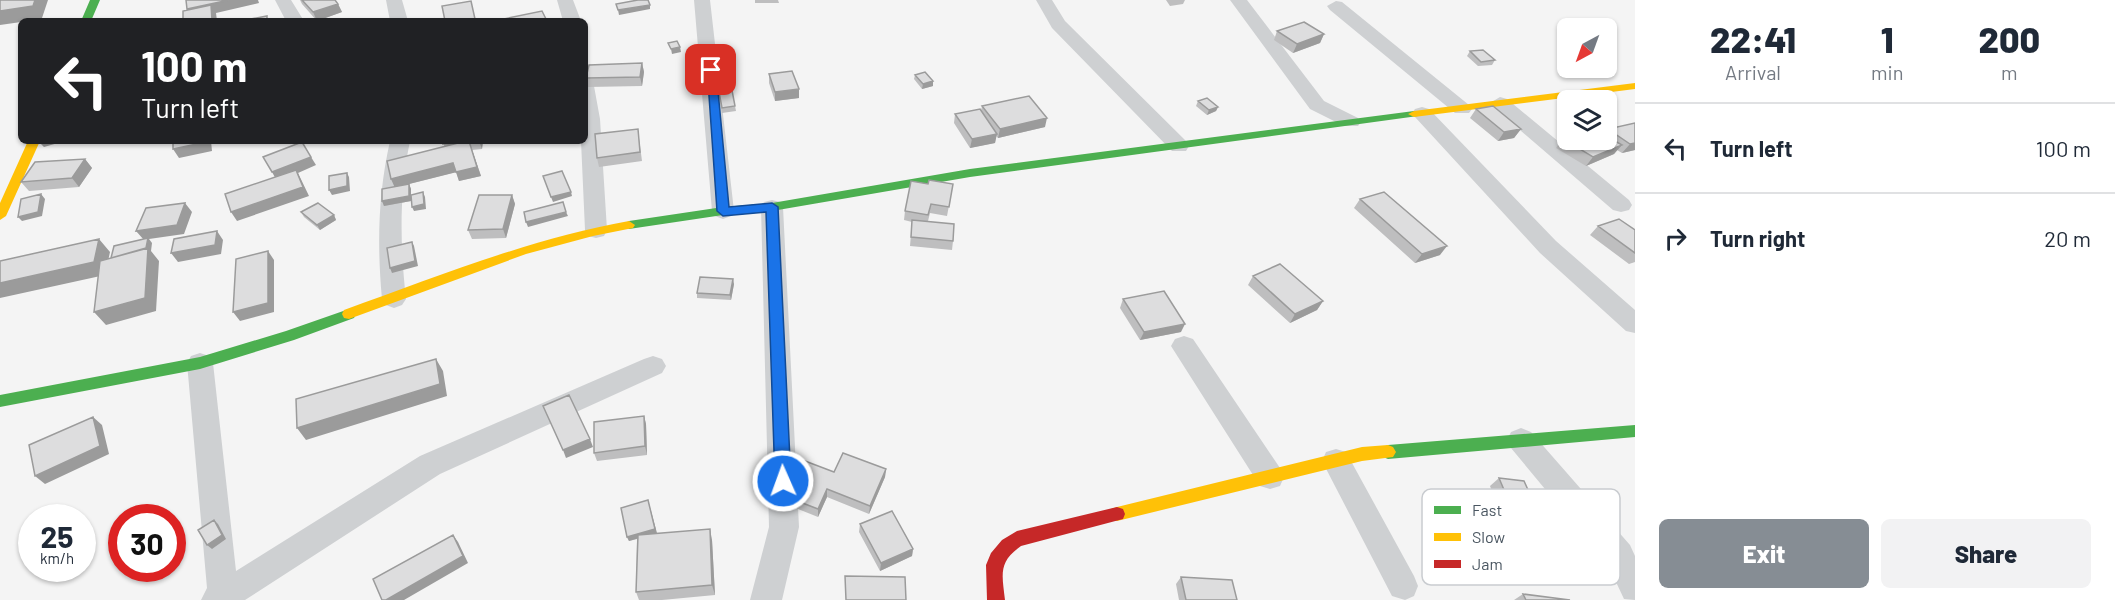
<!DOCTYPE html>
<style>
:root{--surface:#fff;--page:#f2f2f3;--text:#1f2937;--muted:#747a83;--line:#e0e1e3;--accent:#868d94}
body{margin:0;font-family:Barlow,sans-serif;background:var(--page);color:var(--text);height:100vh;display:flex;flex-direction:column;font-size:22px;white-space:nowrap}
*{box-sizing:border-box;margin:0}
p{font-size:20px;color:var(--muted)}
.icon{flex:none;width:33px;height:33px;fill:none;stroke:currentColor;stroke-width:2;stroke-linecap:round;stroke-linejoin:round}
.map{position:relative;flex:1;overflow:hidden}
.sheet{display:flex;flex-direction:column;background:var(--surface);width:480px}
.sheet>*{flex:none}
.hud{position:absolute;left:18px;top:18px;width:570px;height:126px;border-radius:9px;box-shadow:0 2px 4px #0004;background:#202124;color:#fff;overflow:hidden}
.needle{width:39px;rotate:221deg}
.fabs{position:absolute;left:1557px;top:18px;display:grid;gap:12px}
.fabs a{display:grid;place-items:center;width:60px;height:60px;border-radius:9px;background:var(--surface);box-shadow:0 2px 4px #0004;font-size:30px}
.speed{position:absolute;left:18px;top:504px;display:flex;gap:12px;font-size:30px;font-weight:700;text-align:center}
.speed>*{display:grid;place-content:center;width:78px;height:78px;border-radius:50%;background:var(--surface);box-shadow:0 2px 4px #0004;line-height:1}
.speed small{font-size:15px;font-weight:400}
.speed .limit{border:9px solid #d22;background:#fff;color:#111}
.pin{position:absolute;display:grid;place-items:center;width:51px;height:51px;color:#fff;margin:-26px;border-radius:12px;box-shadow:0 3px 9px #0006}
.me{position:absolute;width:66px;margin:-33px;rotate:358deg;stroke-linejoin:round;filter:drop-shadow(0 0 4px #0008)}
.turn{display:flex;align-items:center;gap:21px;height:126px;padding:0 24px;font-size:27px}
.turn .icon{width:78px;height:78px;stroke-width:2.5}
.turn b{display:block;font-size:42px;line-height:51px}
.eta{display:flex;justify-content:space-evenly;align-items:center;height:102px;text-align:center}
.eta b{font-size:36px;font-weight:800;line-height:42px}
.button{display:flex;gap:12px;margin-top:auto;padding:12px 24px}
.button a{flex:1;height:69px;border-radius:9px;background:var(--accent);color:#fff;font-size:24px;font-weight:800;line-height:69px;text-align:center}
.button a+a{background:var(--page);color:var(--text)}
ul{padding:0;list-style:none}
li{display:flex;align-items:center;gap:18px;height:90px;padding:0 24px;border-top:2px solid var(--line)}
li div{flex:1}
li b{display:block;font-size:22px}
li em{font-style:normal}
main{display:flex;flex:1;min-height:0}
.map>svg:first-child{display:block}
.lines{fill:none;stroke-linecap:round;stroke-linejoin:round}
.street{fill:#ced0d2;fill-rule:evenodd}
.fast{fill:#4caf50;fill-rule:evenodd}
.slow{fill:#ffc107;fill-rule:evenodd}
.jam{fill:#c62828;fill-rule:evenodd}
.wall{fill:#bebebf}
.shaded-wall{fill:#9b9b9b}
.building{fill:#ddddde;stroke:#9b9b9b;stroke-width:1.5}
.route{fill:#1a73e8;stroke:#114b97;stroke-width:1.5}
.key{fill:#fff;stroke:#c9ccd0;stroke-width:1.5}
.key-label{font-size:16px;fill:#4a5661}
</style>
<main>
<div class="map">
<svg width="1635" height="600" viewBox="0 0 1635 600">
<rect width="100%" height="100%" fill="#f4f4f4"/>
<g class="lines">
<!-- street -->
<path class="street" d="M275 0H291L304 21H286Z
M386 0H402L408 21H390Z
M557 0H573L581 21H563Z
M694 0H710L734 211 731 216 723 219 715 216 712 211Z
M1036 0H1052L1065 21 1186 141 1189 146 1186 151H1172L1052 28Z
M1230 0H1247L1324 101 1358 118 1361 122 1358 126H1344L1310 109Z
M1336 1 1342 2 1469 105 1472 109 1469 113H1455L1330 10 1327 6Z
M585 80 594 86 600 119 607 230 604 236 596 238 588 236 585 230 581 141H585Z
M1500 97 1507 99 1629 200 1632 205 1629 210 1621 212 1613 210 1493 107 1490 103Z
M1422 107 1429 109 1556 241 1635 310V333L1626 331 1540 253 1415 117 1412 113 1415 109Z
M390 141H410C399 194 400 245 406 299L402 305 394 308 386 305 382 299C377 245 378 194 390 141Z
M772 200 780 202 783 207 799 527 782 600H750L769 527 761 207 764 202Z
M1184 336 1193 339 1280 468 1284 477 1280 486 1270 489 1260 486 1171 346 1175 339Z
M200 353 209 356 213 363 236 571 420 456 644 359 653 356 662 359 666 366 662 373 440 474 245 600H201L207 588 187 363 191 356Z
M1521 428 1531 432 1630 545 1635 556V600L1624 599 1608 565 1511 448 1507 440 1511 432Z
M1336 449 1346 452 1414 576 1418 586 1414 596 1405 600 1392 596 1322 461 1326 452Z"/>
<!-- fast -->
<path class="fast" d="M90 0H100L91 21H81Z
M1414 111 1418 112V116L970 177 772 211 723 215 629 229 623 225 629 221 723 207 772 203 970 169Z
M349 309 354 310 356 314 354 318 294 340 200 369 0 407V395L200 357 286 331Z
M1635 425V437L1388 459 1383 457 1380 452 1383 447 1388 445Z"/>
<!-- slow -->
<path class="slow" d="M1635 83V89L1414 117 1408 114 1414 111Z
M28 141H40L6 216 0 220V203Z
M629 221 635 225 633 228 593 236 526 254 349 319 344 318 342 314 344 310C438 276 530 239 629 221Z
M1388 445 1393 447 1396 452 1393 457 1362 461 1117 521 1111 519 1109 514 1111 509 1117 507 1362 447Z"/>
<!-- jam -->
<path class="jam" d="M1117 507 1123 509 1125 514 1123 519 1021 546C998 562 1002 574 1005 600H987L986 565 991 553 1002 540 1017 531Z"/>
</g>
<!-- wall -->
<path class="wall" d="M300 0H335L338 4 342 12 317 21 302 4Z
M755 0H778L779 3H755Z
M1166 0H1185L1183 4 1170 6Z
M1277 31 1324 34 1320 43 1293 53 1274 40Z
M1470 51 1495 60 1492 65 1478 66 1467 56Z
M642 63 644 72 642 86 588 87 586 78Z
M769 74 799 89V98L775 101 769 83Z
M915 75 933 81V86L922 89 914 79Z
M717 86 735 106 736 111 722 113Z
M1198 101 1218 107 1216 111 1207 115 1196 106Z
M982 106 1045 127 998 138 996 136 995 143 970 148 954 123 955 114 981 111Z
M1476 109 1521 129 1514 138 1498 141 1470 118Z
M1635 123V150L1622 153 1617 150 1614 154 1586 166 1556 148 1563 139 1606 140V131L1608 129Z
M639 138 642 161 599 167 597 158Z
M444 141H483L482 149 472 150 481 176 459 181 456 172 409 184 411 189V201L384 206 382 201 395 186 391 179 444 146Z
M85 159 92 168 79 187 29 191 21 182Z
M928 184H953L947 216 930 213 928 221 953 241 952 250 910 246 912 222 904 220 905 211Z
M512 195 515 204 506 238 472 239 468 230Z
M1360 199 1440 255 1415 263 1354 208Z
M301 212 334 215 336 220 320 230 304 217Z
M1598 226 1635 230V262L1629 264 1590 235Z
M1253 276 1323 301 1317 310 1290 323 1248 285Z
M734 284 731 300 697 298V293Z
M1123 299 1181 332 1140 340 1120 308Z
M644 416 646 424 647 455 597 461 594 453Z
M886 469 885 477 869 514 827 497 818 517 788 505 787 497 834 472Z
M1499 478 1541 519 1531 527 1505 524 1490 486Z
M860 524 913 549 912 556 880 571 859 532Z
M657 533 652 534 712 540 715 595 662 600H639L636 592 637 539 629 541 627 537Z
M1181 577 1237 600H1179L1176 584Z
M1523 594 1570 600H1514Z"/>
<!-- shaded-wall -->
<path class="shaded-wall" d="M35 0H48L42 18 21 21V22L0 25V11Z
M229 0H258L259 3 216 13 217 21H209L192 18 187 9Z
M338 4 342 12 317 21 313 12Z
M650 5V9L619 15 618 10Z
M1324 34 1320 43 1293 53 1297 44Z
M680 47 681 52 672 54 671 49Z
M642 63 644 72 642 86 640 77Z
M933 81V86L922 89 923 84Z
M799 89V98L775 101V92Z
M1218 107 1216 111 1207 115 1209 110Z
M1047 118 1045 127 998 138 1000 129Z
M1521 129 1514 138 1498 141 1504 132Z
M997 134 995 143 970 148 972 139Z
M38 141H65L44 147Z
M206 141H211L212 151 179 158 173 149Z
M469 141 481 176 459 181 456 172Z
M479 141H483L482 149Z
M1635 143V150L1622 153 1630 144Z
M1622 145 1614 154 1586 166 1593 157Z
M311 157 316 165 298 173 309 196 237 221 231 212 277 181 272 172Z
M85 159 92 168 79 187 72 178Z
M453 163 457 172 409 184 411 189V201L384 206 382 201 395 188 391 179Z
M347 173 349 177 350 191 332 195 329 190Z
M423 192 425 197 426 209 414 211 412 207Z
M571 192 572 196 553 202 551 197Z
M41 194 45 199 42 216 22 221 18 217Z
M512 195 515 204 506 238 503 229Z
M185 203 192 212 184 234 149 239 152 243 151 251 159 261 156 311 106 325 94 312 144 240 136 231Z
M566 212 568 216 528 227 526 222Z
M334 215 336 220 320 230 317 225Z
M217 231 223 240 221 254 178 262 171 253Z
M99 239 110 252 105 275 0 298V283Z
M412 242 414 246 418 266 392 273 390 268Z
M1447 246 1440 255 1415 263 1422 254Z
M268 251 274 260V312L240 321 233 312Z
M733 279 734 284 731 300 730 295Z
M1323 301 1317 310 1290 323 1295 314Z
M1185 324 1181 332 1140 340 1144 332Z
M436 359 443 371 447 396 306 440 297 428Z
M644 416 646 424 647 455 645 446Z
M93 417 102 425 109 454 45 484 35 476Z
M590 439 593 447 566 458 563 450Z
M886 469 885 477 869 514 870 506Z
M827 489V497L818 517V509Z
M648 500 657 533 629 541 627 537Z
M214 520 218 524 226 539 212 549 207 545Z
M710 529 712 540 715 595 712 585Z
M453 535 458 542 468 563 404 600H386Z
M913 549 912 556 880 571 881 563Z"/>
<!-- building -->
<path class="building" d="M0 0H35L33 6 0 11Z
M186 0H229L187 9Z
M302 0H335L338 4 313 12Z
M638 0H648L650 5 618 10 616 4Z
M471 1 475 19 464 21H445L442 6Z
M211 5 212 20 198 21V19L183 21V11Z
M542 11 547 21H494Z
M267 16V21H240Z
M1304 22 1324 34 1297 44 1277 31Z
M677 41 680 47 671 49 668 43Z
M1483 50 1495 60 1481 62 1470 51Z
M642 63 640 77 586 78 589 65Z
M792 71 799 89 775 92 769 74Z
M925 72 933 81 923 84 915 75Z
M730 80 735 106 722 108 717 81Z
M1029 96 1047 118 1000 129 982 106Z
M1207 98 1218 107 1209 110 1198 101Z
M1493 106 1521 129 1504 132 1476 109Z
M980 109 997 134 972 139 955 114Z
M1635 123V143L1630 144 1608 129Z
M638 129 640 152 597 158 595 134Z
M1606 136 1622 145 1593 157 1563 139 1568 137V140H1606Z
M173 141H206V142L173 149Z
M444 141H469L477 167 456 172 453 163 391 179 387 161 458 143 443 144Z
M302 142 311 157 272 172 263 157Z
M85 159 72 178 21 182 35 162Z
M296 170 303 187 231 212 225 194Z
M562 171 571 192 551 197 543 176Z
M347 173V186L329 190V176Z
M929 180 953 184 949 207 931 204 928 215 905 211 911 181 928 184Z
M409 184V196L382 201V189Z
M423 192 424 204 412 207 411 195Z
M1384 192 1447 246 1422 254 1360 199Z
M41 194 38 212 18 217 21 199Z
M479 195H512L503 229 468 230Z
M563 202 566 212 526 222 524 212Z
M185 203 177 225 136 231 146 208Z
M318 203 334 215 317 225 301 212Z
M1619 219 1635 230V253L1598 226Z
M912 220 954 224 953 241 911 237Z
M217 231 215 245 171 253 174 239Z
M148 238 146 248 111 258 114 246Z
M99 239 94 262 0 283V261Z
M412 242 415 261 390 268 387 248Z
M148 248 145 298 94 312 100 261Z
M268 251V303L233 312 236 259Z
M1280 264 1323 301 1295 314 1253 276Z
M700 277 733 279 730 295 697 293Z
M1164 291 1185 324 1144 332 1123 299Z
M436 359 440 384 297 428 296 399Z
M569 395 590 439 563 450 543 406Z
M644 416 645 446 594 453V422Z
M93 417 100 446 35 476 29 445Z
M843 453 886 469 870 506 827 489 818 509 787 497 805 461 834 472Z
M1499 478 1524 481 1541 519 1515 516Z
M648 500 655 529 627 537 621 508Z
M892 511 913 549 881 563 860 524Z
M214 520 222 535 207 545 198 530Z
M710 529 712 585 636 592 638 535Z
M453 535 463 556 386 600H382L373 579Z
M845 576 905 577 906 600H846Z
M1181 577 1232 580 1237 600H1186Z
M1523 594 1570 600H1526Z"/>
<!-- route -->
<path class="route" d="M707 67 716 70 729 207 772 203 778 207 791 481 788 486 783 488 777 486 775 481 766 212 723 216 717 211Z"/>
<!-- legend -->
<rect x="1422" y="489" width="198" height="96" rx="9" class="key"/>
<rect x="1434" y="506" width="27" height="8" fill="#4caf50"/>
<rect x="1434" y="533" width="27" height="8" fill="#ffc107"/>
<rect x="1434" y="560" width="27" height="8" fill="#c62828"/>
<g class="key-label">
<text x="1472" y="516">Fast</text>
<text x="1472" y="543">Slow</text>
<text x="1472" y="570">Jam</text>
</g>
</svg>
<div class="fabs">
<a><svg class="needle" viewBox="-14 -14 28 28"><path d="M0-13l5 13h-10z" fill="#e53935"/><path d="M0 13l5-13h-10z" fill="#747a83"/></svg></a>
<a><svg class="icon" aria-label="layers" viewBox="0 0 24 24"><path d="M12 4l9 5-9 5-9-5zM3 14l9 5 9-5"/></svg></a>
</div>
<div class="speed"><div>25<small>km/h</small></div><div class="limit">30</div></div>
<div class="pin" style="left:711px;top:70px;background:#d93025"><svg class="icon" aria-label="arrive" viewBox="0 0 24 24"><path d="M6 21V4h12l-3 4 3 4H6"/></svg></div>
<svg class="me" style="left:783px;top:481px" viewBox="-20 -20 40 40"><circle r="17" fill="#1a73e8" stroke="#fff" stroke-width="3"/><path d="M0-11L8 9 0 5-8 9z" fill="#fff"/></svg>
<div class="hud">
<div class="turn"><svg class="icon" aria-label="left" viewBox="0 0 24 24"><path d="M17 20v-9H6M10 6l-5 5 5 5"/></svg><div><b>100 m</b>Turn left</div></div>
</div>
</div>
<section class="sheet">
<div class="eta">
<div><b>22:41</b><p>Arrival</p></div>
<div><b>1</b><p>min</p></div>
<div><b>200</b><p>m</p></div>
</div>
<ul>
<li><svg class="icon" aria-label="left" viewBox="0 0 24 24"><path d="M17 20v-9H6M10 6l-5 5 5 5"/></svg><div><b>Turn left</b></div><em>100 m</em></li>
<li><svg class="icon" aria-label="right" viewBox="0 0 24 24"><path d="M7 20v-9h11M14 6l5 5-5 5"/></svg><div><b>Turn right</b></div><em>20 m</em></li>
</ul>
<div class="button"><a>Exit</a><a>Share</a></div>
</section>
</main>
